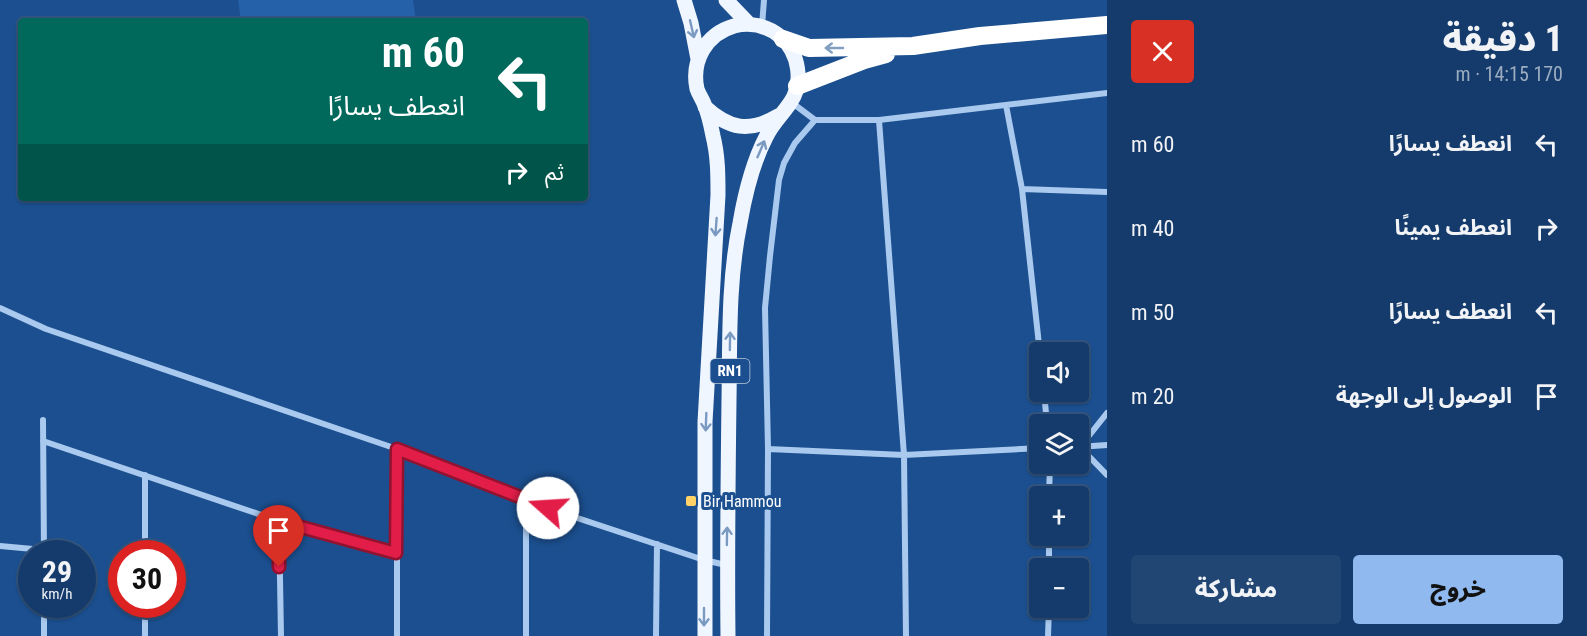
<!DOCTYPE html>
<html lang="ar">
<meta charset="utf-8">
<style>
:root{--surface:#143b6b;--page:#214673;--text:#f1f3f6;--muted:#9dadc1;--line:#33557e;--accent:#90b9f0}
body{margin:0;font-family:"Roboto Condensed","Noto Sans Arabic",sans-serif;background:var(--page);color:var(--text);direction:rtl;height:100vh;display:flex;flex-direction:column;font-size:22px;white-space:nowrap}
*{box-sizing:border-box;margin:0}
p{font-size:20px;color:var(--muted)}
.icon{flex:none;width:33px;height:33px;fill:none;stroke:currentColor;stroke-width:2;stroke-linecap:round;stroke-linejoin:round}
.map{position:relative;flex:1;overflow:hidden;direction:ltr}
.side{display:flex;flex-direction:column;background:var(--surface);width:480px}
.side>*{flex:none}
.guide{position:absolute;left:18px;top:18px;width:570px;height:183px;border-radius:6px;box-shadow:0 2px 4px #0004,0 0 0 2px var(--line);direction:rtl;background:#00695c;color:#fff;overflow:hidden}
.tools{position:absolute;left:1029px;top:342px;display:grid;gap:12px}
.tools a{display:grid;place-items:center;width:60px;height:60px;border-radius:6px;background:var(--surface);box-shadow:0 2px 4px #0004,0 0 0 2px var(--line);font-size:30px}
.speed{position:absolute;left:18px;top:540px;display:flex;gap:12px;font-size:30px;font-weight:700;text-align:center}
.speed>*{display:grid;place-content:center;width:78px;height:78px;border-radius:50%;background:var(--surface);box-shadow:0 2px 4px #0004,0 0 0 2px var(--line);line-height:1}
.speed small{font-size:15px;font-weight:400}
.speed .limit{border:9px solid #d22;background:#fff;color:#111}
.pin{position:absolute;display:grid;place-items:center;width:51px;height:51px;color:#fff;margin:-62px -26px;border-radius:50% 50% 50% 0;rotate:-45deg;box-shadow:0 0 6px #0007}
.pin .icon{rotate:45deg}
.me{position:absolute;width:66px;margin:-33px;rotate:289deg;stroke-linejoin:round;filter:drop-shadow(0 0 4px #0008)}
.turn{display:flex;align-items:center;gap:21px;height:126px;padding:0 24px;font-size:27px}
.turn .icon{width:78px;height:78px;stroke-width:2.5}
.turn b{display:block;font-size:42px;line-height:51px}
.then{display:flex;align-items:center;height:57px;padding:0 24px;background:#0003;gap:12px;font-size:22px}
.round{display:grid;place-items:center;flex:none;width:63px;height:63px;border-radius:6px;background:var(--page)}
.summary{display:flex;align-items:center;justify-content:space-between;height:102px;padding:0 24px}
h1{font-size:36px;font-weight:800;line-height:45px}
.cta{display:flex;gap:12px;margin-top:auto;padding:12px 24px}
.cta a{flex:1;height:69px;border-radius:6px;background:var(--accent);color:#111;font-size:24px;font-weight:800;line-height:69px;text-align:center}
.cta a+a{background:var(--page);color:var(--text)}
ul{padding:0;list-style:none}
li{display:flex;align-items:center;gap:18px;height:84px;padding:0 24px}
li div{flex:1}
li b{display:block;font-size:22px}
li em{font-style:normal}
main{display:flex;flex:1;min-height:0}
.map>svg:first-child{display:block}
.green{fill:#2461a8}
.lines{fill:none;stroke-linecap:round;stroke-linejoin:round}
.minor{stroke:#a9c9ee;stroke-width:6}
.primary{stroke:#f0f6ff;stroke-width:15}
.motorway{stroke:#fff;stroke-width:18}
.oneway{stroke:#7b9ac1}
.oneway2{stroke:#829ec1}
.route-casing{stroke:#92132f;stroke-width:15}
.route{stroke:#e11d48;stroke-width:10}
.poi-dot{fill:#ffd166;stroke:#1b4f8f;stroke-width:2}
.labels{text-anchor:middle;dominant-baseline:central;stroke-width:6;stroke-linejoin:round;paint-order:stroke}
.shield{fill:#1b4f8f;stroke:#bbcadd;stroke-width:1.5}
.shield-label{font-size:15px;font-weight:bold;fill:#fff}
.poi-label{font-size:16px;fill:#fff;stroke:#1b4f8f;text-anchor:start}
</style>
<main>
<section class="side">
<div class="summary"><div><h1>1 دقيقة</h1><p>170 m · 14:15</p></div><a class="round" style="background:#d93025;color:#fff"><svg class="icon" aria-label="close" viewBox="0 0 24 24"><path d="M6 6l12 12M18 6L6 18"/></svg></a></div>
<ul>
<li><svg class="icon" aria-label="left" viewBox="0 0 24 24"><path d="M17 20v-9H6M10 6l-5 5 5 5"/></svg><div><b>انعطف يسارًا</b></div><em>60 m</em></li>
<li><svg class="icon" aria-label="right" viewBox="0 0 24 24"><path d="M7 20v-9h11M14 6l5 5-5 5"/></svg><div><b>انعطف يمينًا</b></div><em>40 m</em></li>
<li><svg class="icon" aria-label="left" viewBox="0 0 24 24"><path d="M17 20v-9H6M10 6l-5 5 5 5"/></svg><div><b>انعطف يسارًا</b></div><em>50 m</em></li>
<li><svg class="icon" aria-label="arrive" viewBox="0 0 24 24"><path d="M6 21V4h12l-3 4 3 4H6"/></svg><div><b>الوصول إلى الوجهة</b></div><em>20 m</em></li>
</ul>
<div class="cta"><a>خروج</a><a>مشاركة</a></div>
</section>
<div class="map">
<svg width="1107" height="636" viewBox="0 0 1107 636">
<rect width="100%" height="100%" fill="#1b4f8f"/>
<!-- green -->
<path class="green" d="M238 0H413L416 21H241Z"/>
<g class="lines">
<!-- minor -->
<path class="minor" d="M762 26 764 0
M791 102 815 120H879L1107 93
M1006 105 1022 189 1040 354
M879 120 904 455 906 636
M1022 189 1107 192
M0 308 46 329 397 449 526 501 704 560 726 565
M1044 392 1047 424
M1107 413 1080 447 1107 475
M43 420 44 554
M43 441 279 521 396 553
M1078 447 1107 445
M768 449 904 455 1040 448
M145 475V554
M1049 496 1050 464
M279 521 281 636
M0 546 44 550
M1049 568V536
M145 604V636
M44 636V604
M397 636V449
M526 636V501
M656 636 657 544
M767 636 768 449 765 308 770 256 779 180 784 163 795 143 815 120
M1048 636 1049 608"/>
<!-- primary -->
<path class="primary" d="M684 0 691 23 698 59
M726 0 749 24
M705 107C729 129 749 133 778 116
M705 636V422L718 195C718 175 718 156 713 136 711 126 709 115 705 106 703 100 699 95 697 89 691 61 706 34 734 26 751 22 768 26 781 37 799 53 804 83 790 103 782 115 772 124 766 137 752 164 745 194 740 223 728 281 730 341 729 400 728 479 727 557 728 636"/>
<!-- motorway -->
<path class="motorway" d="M783 39 809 48 913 46 980 36 1107 25
M797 86 864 60 886 54"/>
</g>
<!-- one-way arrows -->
<defs><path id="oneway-shaft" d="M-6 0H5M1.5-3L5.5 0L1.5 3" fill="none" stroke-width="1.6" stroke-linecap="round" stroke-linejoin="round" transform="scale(1.5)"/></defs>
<g class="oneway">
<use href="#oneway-shaft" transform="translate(692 29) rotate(77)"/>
<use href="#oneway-shaft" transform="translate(761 149) rotate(-67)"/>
<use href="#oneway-shaft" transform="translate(716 227) rotate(94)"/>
<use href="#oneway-shaft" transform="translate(730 341) rotate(-89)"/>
<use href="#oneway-shaft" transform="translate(706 422) rotate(92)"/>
<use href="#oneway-shaft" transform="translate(727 536) rotate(-89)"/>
<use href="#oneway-shaft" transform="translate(704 617) rotate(90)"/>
</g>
<use class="oneway2" href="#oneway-shaft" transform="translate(834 48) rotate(-180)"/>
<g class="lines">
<defs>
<path id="route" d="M279 567V521L396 553 397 449 548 508"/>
</defs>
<!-- route casing -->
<use href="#route" class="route-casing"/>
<!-- route -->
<use href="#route" class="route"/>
</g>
<!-- markers -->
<rect class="poi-dot" x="685" y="495" width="12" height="12" rx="3"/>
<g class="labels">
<!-- shield labels -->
<rect class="shield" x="710.5" y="359" width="39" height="24" rx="4.5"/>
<g class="shield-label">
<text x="730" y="371">RN1</text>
</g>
<!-- poi labels -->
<g class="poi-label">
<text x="703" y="501">Bir Hammou</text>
</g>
</g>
</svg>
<div class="tools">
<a><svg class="icon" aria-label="sound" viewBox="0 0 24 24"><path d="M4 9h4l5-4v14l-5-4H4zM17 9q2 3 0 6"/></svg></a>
<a><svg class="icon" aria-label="layers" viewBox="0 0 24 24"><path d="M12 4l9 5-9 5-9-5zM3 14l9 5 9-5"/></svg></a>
<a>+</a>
<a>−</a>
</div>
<div class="speed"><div>29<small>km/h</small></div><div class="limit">30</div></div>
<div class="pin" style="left:279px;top:567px;background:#d93025"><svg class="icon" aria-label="arrive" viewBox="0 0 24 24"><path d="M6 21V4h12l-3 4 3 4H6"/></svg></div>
<svg class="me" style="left:548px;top:508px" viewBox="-20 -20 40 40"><circle r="19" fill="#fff"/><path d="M0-13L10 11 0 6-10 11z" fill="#e11d48"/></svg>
<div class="guide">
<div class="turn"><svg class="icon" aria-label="left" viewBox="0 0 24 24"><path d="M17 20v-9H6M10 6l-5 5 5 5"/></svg><div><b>60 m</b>انعطف يسارًا</div></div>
<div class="then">ثم<svg class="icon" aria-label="right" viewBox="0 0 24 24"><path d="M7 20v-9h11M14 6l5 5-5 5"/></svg></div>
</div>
</div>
</main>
